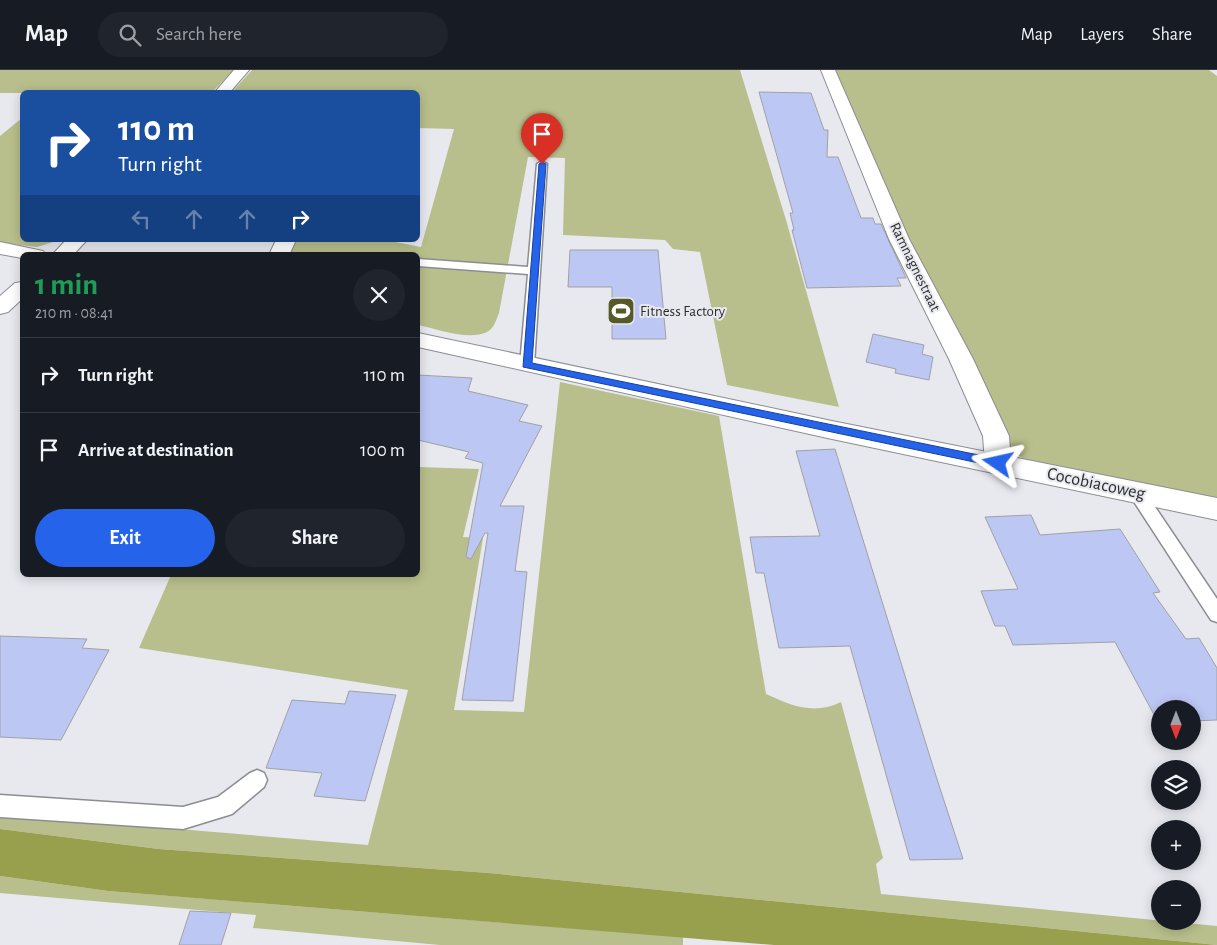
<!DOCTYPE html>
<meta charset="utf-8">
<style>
:root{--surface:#171b24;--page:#20242c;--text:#f1f3f6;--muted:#9ea1a6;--line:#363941;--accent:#2563eb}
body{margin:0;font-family:"Alegreya Sans",sans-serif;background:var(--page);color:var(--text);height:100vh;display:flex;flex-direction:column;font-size:19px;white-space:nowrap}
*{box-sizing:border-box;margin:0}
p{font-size:16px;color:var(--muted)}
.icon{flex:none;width:28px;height:28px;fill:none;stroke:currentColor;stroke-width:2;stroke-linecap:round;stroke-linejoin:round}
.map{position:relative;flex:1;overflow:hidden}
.drawer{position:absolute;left:20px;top:182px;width:400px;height:325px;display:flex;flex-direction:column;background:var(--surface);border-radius:8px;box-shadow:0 2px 12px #0003}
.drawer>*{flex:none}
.top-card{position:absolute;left:20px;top:20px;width:400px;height:152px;border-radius:8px;box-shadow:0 2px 12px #0003;background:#1a4fa0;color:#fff;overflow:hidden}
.needle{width:32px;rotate:180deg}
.controls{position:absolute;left:1151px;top:630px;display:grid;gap:10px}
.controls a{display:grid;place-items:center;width:50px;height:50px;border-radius:50%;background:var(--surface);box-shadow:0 2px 12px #0003;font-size:25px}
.pin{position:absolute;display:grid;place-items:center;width:42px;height:42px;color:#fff;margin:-51px -21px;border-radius:50% 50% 50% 0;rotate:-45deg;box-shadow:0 0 5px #0007}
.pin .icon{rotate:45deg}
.me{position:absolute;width:55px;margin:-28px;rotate:281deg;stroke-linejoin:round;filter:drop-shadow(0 0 4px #0008)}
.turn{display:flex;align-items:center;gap:18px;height:105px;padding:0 15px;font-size:22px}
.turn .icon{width:65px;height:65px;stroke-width:2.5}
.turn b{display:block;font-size:35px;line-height:42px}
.lanes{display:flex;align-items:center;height:48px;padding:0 15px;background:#0003;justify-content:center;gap:25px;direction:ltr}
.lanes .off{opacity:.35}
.round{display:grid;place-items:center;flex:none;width:52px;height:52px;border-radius:26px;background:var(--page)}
.overview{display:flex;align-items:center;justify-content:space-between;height:85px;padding:0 15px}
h1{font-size:30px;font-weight:700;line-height:38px;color:#1e9e55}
.button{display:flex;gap:10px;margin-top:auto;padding:10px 15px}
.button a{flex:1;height:58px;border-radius:30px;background:var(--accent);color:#fff;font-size:20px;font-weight:700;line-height:58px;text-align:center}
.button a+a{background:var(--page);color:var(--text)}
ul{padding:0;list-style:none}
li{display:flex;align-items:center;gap:15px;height:75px;padding:0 15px;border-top:1px solid var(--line)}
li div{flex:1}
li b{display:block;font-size:19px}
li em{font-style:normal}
header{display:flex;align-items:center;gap:30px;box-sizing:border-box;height:70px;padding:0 25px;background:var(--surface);border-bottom:1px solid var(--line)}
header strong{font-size:24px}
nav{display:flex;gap:28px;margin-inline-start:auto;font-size:18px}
.search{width:350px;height:45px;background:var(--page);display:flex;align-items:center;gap:12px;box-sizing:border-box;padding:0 18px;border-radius:28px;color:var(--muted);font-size:19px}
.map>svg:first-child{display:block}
.green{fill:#b8bf8c}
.water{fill:#98a04d}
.building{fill:#bdc7f4;stroke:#a0a1a6}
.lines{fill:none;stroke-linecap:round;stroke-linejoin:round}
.lane-casing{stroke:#8b8d92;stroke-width:3}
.street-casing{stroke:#8b8d92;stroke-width:2}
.secondary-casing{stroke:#8b8d92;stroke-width:2}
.lane{fill:#fff;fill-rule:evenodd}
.street{fill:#fff;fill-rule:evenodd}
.secondary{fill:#fff;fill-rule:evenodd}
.route{fill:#2563eb;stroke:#184099}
.labels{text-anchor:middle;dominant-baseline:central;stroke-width:4;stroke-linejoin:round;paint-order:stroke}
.far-street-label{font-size:15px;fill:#2c2d2f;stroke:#e8e9ef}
.far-poi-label{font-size:15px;fill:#2c2d2f;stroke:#e8e9ef;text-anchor:start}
.street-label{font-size:18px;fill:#2c2d2f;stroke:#e8e9ef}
</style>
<header>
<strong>Map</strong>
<div class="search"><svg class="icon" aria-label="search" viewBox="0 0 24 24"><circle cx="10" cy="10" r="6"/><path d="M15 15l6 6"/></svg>Search here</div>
<nav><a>Map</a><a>Layers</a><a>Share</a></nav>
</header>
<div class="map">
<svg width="1217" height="875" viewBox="0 0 1217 875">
<rect width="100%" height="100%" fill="#e8e9ef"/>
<!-- green -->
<path class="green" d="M0 0H234L212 22 22 23H0Z
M252 0H740L786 150 839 337 727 315 700 182 673 179 665 170 563 165 565 88 528 87 499 243C496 250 494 259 487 262 468 271 437 259 418 255V185H285L291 170H385L421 177 454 59 418 58V22H232Z
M834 0H1209L1217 6V429L1025 389 1010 382 913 180Z
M22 48V170H60L37 177 0 173V66Z
M560 312 719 346 766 624C792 636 814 645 841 632L883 788 876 794 881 824 1217 856V875L489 803 159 779 0 759V744L368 775 408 620 139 578 171 505H418V397L479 399 463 467 483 468 454 640 524 642Z
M0 806 108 821 683 867V875H440L253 858 256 845 0 823Z"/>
<!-- water -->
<path class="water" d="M0 759 159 779 489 803 1217 875H774L108 821 0 806Z"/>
<!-- building -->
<path class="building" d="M759 22 811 23 824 60H828L827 87H838L861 148H873L875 154H881L906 208H897L901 216 807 218 792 160H794L790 143H793Z
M570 180H658L666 269H612V217H568Z
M873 264 924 275 922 284 933 287 929 310 895 303 896 299 866 292Z
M418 305 472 308 468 321 528 335 519 351 542 356 500 436H524L515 501 527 502 513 631 462 630 488 463H485L471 489 466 487 483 393 465 388 469 382 418 370Z
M835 379 935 703 963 789 910 790 850 576 779 578 764 503H756L750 467 820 466 796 381Z
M1031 445 1040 465 1120 459 1160 522 1153 523 1186 569 1199 568 1217 598V650L1192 651V639H1160L1159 654 1115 572 1013 575 1005 556H995L981 521 1018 519 985 447Z
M0 566 87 569 82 578 109 580 61 670 0 667Z
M349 621 396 625 365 731 314 726 322 703 266 698 292 630 345 634Z
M190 841 231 843 221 875H179Z"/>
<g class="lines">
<defs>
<path id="lane" d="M542 91 547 94 534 295 527 300 520 295 528 204 418 196V189L528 197 537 94Z
M1137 417 1143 419 1217 529V552L1211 550 1131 427 1129 423 1131 419Z
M257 700 264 703 267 710 264 717 232 744 183 759 0 747V725L183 737 218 727 250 703Z"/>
<path id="street" d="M821 0H835L909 169 973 289 1009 366 1011 393 1007 400 998 403 989 400 985 393 983 366 949 289 889 169Z
M276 170H296L289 185H269Z
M0 172 43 181 46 185H22V188L0 184Z"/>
<path id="secondary" d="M234 0H249L230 22H215Z
M66 170H87L73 185H52Z
M22 212V229L8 242 0 244V226L15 213Z
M418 263 832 351 1217 428V450L832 369 418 277Z"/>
</defs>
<!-- lane casing -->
<use href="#lane" class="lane-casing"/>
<!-- street casing -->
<use href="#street" class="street-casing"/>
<!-- secondary casing -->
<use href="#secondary" class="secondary-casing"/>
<!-- lane -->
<use href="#lane" class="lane"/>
<!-- street -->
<use href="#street" class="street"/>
<!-- secondary -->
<use href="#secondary" class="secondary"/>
</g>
<!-- route -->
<path class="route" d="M542 92 546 94 532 293 998 389 1002 390V396L998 397 523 297 539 94Z"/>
<!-- icons -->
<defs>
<symbol id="stadium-square" viewBox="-11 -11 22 22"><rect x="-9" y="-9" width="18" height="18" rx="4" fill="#555a28" stroke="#e8e9ef"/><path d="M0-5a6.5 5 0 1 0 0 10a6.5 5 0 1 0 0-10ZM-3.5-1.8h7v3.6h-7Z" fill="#fff"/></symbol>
</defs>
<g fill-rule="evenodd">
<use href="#stadium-square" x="605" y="225" width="32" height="32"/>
</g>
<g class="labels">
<!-- far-street labels -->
<g class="far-street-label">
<text transform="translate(915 197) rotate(64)">Ramnagnestraat</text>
</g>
<!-- far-poi labels -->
<g class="far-poi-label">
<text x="640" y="241">Fitness Factory</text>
</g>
<!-- street labels -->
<g class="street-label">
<text transform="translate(1096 414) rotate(12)">Cocobiacoweg</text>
</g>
</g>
</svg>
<div class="controls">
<a><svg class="needle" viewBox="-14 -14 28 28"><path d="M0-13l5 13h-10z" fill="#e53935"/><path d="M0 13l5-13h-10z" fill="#9ea1a6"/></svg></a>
<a><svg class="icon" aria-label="layers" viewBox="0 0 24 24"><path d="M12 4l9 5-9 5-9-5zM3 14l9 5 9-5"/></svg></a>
<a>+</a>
<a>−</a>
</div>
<div class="pin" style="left:542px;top:94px;background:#d93025"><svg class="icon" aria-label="arrive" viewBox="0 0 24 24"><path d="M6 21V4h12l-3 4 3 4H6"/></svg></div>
<svg class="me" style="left:998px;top:393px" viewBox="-20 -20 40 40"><path d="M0-17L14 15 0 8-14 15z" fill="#2563eb" stroke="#fff" stroke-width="4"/></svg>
<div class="top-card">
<div class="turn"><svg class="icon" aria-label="right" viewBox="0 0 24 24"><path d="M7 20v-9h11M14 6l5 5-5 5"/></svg><div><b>110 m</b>Turn right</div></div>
<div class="lanes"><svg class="icon off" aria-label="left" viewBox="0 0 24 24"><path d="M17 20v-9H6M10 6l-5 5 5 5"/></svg><svg class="icon off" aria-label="ahead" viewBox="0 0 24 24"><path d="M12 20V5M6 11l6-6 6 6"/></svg><svg class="icon off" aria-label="ahead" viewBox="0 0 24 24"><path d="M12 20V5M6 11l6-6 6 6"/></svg><svg class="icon" aria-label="right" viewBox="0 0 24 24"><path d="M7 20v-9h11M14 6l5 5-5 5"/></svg></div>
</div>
<section class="drawer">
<div class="overview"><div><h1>1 min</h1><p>210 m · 08:41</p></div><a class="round"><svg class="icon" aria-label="close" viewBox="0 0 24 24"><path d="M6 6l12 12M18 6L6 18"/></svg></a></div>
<ul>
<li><svg class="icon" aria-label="right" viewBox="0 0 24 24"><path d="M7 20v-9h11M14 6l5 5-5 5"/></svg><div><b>Turn right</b></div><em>110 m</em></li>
<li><svg class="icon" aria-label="arrive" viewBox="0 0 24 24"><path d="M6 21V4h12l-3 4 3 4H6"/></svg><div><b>Arrive at destination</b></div><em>100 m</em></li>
</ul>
<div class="button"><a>Exit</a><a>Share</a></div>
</section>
</div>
